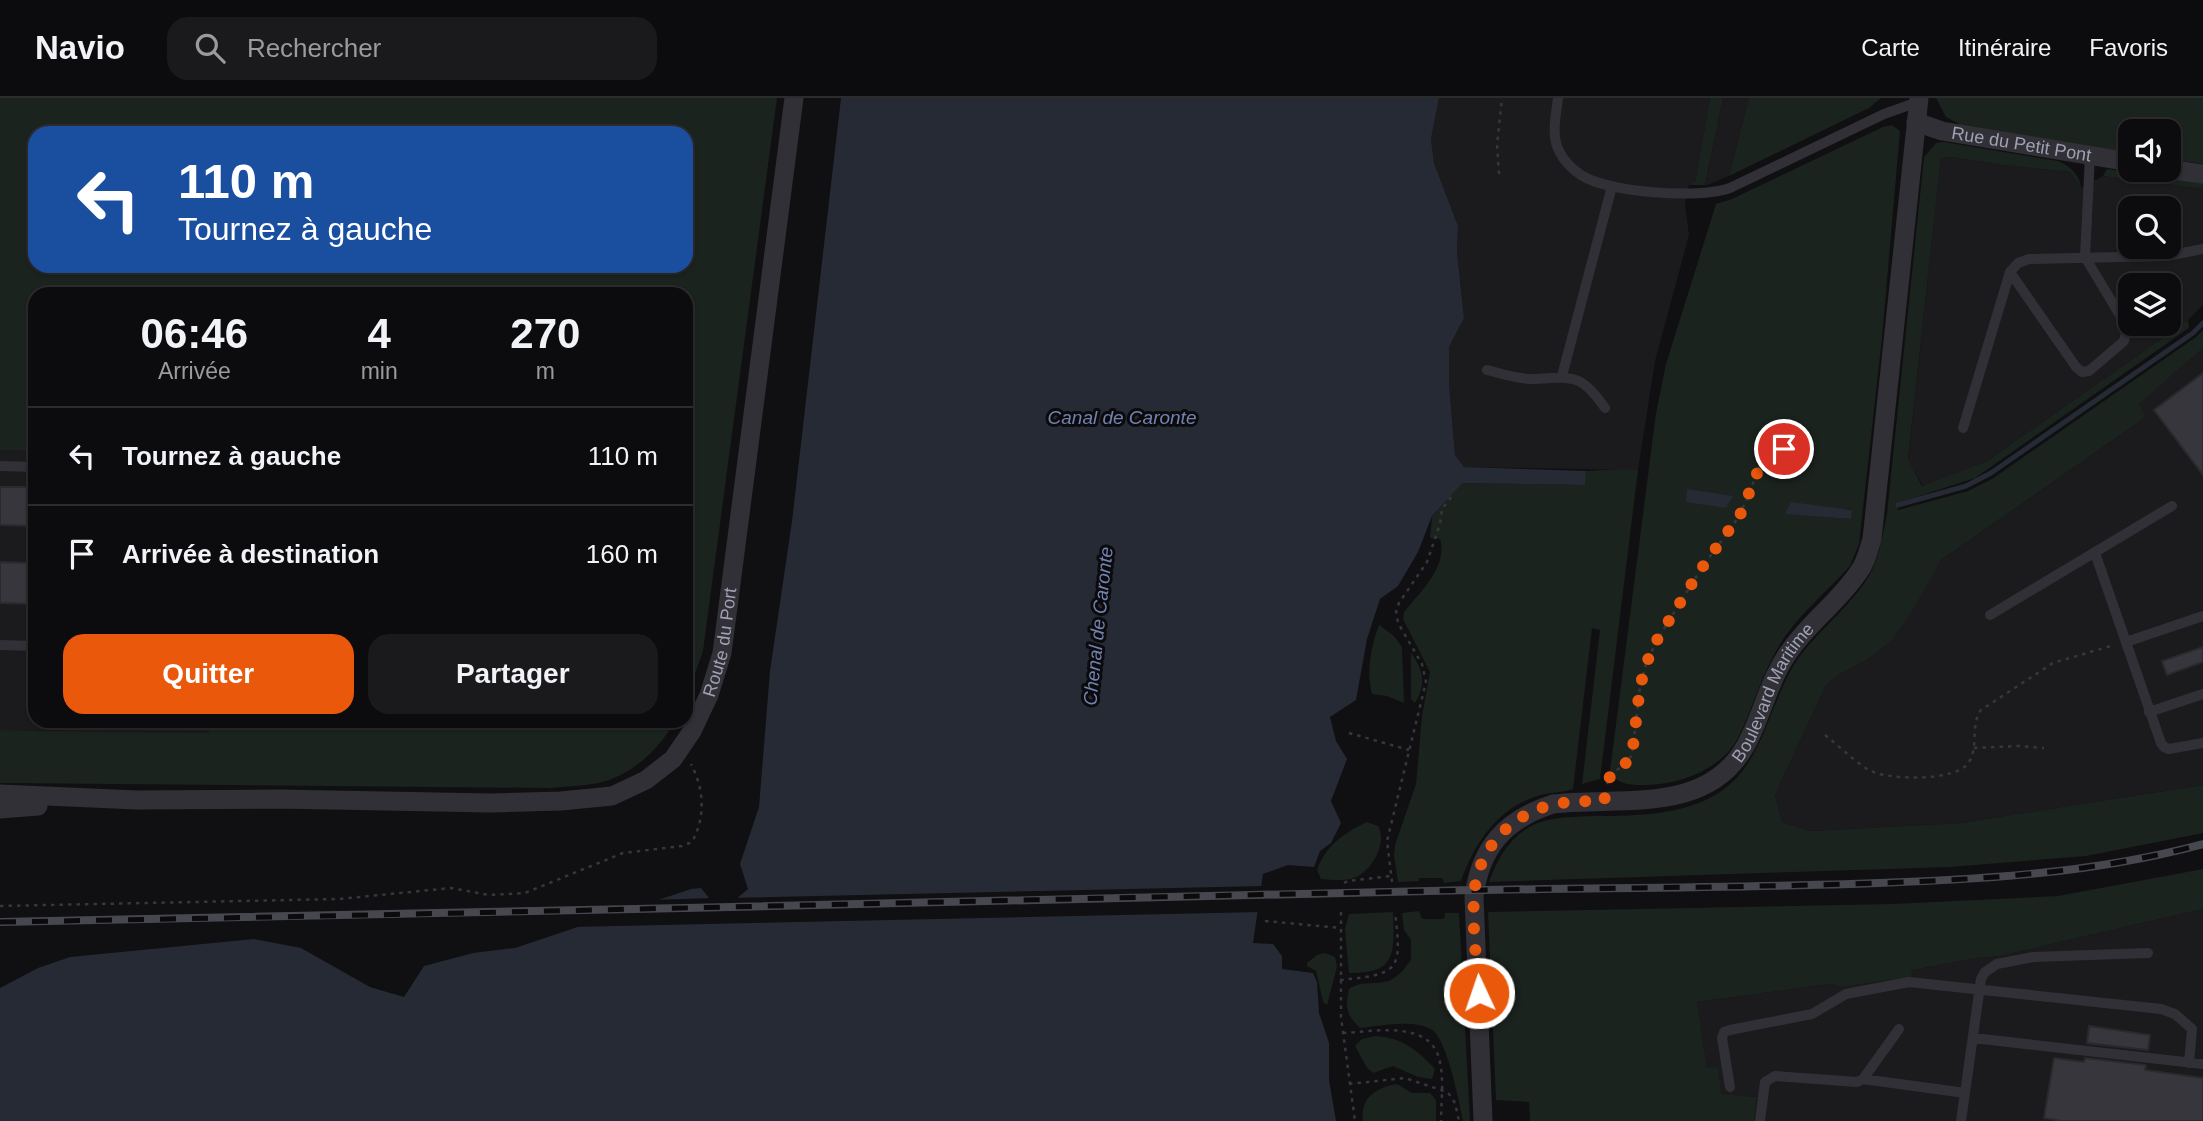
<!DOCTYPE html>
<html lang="fr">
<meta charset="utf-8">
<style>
:root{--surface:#0c0b0d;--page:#1a191b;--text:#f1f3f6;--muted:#9a9b9d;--line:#2c2b2e;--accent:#ea580c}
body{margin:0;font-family:Helvetica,sans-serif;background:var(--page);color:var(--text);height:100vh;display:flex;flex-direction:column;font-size:26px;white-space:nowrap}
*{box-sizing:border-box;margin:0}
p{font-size:23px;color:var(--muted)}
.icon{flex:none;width:38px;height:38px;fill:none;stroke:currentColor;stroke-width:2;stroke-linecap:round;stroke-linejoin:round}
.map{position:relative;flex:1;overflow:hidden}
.drawer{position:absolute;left:28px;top:189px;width:665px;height:441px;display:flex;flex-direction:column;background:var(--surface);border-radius:21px;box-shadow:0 2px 5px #0004,0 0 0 2px var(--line)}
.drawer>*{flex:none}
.guide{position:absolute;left:28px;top:28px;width:665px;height:147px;border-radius:21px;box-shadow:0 2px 5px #0004,0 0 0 2px var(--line);background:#1a4fa0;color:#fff;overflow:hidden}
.controls{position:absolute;left:2118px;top:21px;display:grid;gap:14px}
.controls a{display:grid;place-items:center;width:63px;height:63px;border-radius:14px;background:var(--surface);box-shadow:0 2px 5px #0004,0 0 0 2px var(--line);font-size:35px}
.pin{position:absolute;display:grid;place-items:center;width:60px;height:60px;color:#fff;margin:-30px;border:4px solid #fff;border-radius:50%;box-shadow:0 2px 7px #0007}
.me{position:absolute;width:77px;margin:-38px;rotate:357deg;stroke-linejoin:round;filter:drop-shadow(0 0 5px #0008)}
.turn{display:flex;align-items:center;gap:24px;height:147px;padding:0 35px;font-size:32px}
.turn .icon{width:91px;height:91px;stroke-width:2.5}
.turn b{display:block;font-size:49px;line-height:60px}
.eta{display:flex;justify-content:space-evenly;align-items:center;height:119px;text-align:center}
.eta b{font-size:42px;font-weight:600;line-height:49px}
.button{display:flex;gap:14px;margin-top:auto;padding:14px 35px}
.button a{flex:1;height:80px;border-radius:21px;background:var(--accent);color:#fff;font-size:28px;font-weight:600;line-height:80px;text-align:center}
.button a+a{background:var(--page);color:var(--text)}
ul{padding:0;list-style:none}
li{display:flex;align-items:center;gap:21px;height:98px;padding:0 35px;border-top:2px solid var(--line)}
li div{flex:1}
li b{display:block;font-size:26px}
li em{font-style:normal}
header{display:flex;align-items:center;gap:42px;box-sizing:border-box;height:98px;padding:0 35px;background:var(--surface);border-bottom:2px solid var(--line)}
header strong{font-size:33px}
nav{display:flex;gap:38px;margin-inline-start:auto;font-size:24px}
.search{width:490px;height:63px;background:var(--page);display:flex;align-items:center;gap:18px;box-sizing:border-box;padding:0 24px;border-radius:21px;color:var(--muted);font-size:26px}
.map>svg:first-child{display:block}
.built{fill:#1b1b1e;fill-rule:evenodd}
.green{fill:#1b231e;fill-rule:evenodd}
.water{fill:#252a35}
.pier{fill:#100f11}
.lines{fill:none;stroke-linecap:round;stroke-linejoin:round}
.stream{stroke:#252a35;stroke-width:5}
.building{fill:#37363c;stroke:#2a292d;stroke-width:2}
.path{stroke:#36363d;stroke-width:2.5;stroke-dasharray:3.5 5;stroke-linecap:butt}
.service{stroke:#313036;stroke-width:10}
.minor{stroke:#313036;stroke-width:19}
.rail-casing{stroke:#47474f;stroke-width:8}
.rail{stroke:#0b0a0c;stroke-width:5;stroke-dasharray:16;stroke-linecap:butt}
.route{stroke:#ea580c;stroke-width:12;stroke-dasharray:0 21.6}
.labels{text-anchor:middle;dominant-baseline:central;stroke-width:6;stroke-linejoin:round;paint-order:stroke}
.street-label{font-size:18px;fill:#9fa0b3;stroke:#0b0a0c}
.water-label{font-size:19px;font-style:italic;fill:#7383b1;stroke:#0b0a0c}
</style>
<header>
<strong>Navio</strong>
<div class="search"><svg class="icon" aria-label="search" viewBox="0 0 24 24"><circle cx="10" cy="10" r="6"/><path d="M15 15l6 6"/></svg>Rechercher</div>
<nav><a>Carte</a><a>Itinéraire</a><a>Favoris</a></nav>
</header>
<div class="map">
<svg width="2203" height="1023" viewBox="0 0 2203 1023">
<rect width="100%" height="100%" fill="#100f11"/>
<!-- built -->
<path class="built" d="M1439 0H1710L1695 85 1689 87 1685 106 1689 137 1655 263 1638 372 1464 369 1455 357 1449 286V249L1464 219 1457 154 1458 128 1434 65 1431 41Z
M1723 0H1749L1729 78 1705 88Z
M1950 59 2003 67 2070 74 2081 90 2103 78 2203 91V207L2188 222 1987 363 1923 388 1908 362 1941 60ZM2130 110H2168V149H2130ZM2130 187H2168V226H2130Z
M2203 250V687L1961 725 1811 733 1782 724 1775 697 1826 587 1840 576 1865 563 1926 486 1941 462 2146 319 2138 306Z
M0 352H35V623H209V635L0 632Z
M2203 811V1023H1754L1757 999 1721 996 1707 970 1697 904 1831 886 1841 889 1910 879 1912 872 1977 860 2000 858Z"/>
<!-- green -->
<path class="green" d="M0 0H777L703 553 686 602V196H35V352H0ZM35 35H686V168H35Z
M1710 0H1723L1705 87H1689L1695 84Z
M1749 0H1881L1869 10 1729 78Z
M1936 0H2203V66L2168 61V33H2130V55L1970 32 1946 19Z
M1892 27 1900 33 1882 240 1859 446 1850 468C1828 493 1800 515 1782 543 1762 574 1754 608 1738 640 1721 672 1680 686 1647 687 1632 687 1617 688 1610 673L1656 315 1666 266 1716 106 1732 101 1883 29ZM1851 411 1850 421 1786 415Z
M1944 44 2058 63C2070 68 2080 77 2081 90L2070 74 2003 67 1950 59 1941 60 1908 361 1922 388 1987 363 2188 222 2189 230 1975 380 1898 405V412L1968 393 1992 381 2196 239 2203 232V250L2139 306 2146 319 1941 462 1912 513 1892 542 1865 563 1840 576 1826 587 1775 697 1782 724 1811 733 1961 725 2203 687V735L2086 758 1950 769 1489 784C1497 761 1510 738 1533 727 1552 718 1576 719 1596 718 1637 718 1685 717 1720 694 1764 665 1769 604 1797 562 1817 533 1858 502 1872 472 1880 455 1883 435 1887 416L1924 59 1936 45Z
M2107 71 2203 84V91L2103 78Z
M1622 371 1638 372 1600 681 1582 686 1600 532 1592 530 1573 691C1562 695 1552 694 1541 697 1499 708 1475 744 1461 783L1444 785 1442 780H1419V783L1398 784 1394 758 1395 747 1416 686 1422 618 1430 574 1403 521 1404 514C1420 494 1448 469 1440 441L1430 440 1432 418 1463 385 1584 387 1586 373Z
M1379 527 1394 538 1402 549 1404 605 1387 598 1372 596C1366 573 1371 549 1379 527Z
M1411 555C1423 571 1427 586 1415 605L1411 601Z
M209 623H675C660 650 635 674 606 683 589 688 568 688 551 690L0 685V632L209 635Z
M1367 724 1378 728C1387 744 1374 768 1360 777 1350 784 1333 782 1321 781L1317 772C1326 747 1344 735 1367 724Z
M2203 771V811L2000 858 1977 860 1912 872 1911 879 1841 889 1831 886 1697 904 1707 970 1718 969 1721 996 1757 999 1754 1023H1530L1529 1004 1496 1002 1488 814 1892 806 2058 798Z
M1419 813 1422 821H1444L1445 815H1459L1470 1023H1463C1459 1004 1447 940 1431 931 1411 921 1381 928 1360 930 1346 917 1345 909 1349 891 1363 881 1381 889 1394 880 1401 876 1406 868 1411 862V842L1404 832 1402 815Z
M1393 814C1394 854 1398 876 1349 875L1345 831 1349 816Z
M1325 855 1335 859 1337 869 1327 907 1323 904 1316 873 1307 868V865L1317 857Z
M1376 938C1403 940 1417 952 1435 971L1432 981 1418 979 1393 968 1373 975 1367 970 1355 948 1362 941Z
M1397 986 1412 995H1430L1436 1002V1023H1363C1360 1000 1375 990 1397 986Z"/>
<!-- water -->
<path class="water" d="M841 0H1439L1431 41 1434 65 1458 128 1457 154 1464 220 1449 249V286L1455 357 1464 369 1586 373 1585 387 1463 385 1432 418 1418 454 1398 488 1380 501 1367 541 1356 602 1330 619 1336 643 1347 661 1331 703 1341 725 1331 745 1320 753 1314 769 1288 767 1263 776 1253 845 1273 846 1282 858V871L1313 875 1317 884 1319 915 1329 945V982L1336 1023H0V890L38 870 70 859 254 841 301 850 370 889 404 899 424 868 473 855 515 850 691 791 701 790 717 810 735 802 748 791 740 766 759 709 770 573 792 423Z
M1687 391 1733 398 1726 410 1686 404Z
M1791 404 1852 412 1851 421 1785 416Z"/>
<!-- pier -->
<path class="pier" d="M1265 788 1261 814 570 829 649 802 714 800 718 805 732 800Z"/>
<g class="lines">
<!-- stream -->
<path class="stream" d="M1898 407 1966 388 1991 375 2193 235 2203 225"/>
</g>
<!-- building -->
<path class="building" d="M2203 275V377L2154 312Z
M0 389H35V428L0 427Z
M0 464 35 465V506L0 505Z
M2203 549V564L2167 577 2162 563Z
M2089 928 2150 937 2148 952 2087 945Z
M2054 960 2084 964 2085 960 2146 967 2145 972 2203 980V1023H2061L2044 1020Z"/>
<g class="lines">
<!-- path -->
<path class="path" d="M1499 76 1497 47 1502 0
M1349 635 1409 652
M1825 637C1839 648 1852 661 1867 671 1886 683 1957 684 1969 664 1979 648 1970 627 1981 612L2053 565 2114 547
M1974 650 2018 648 2044 650
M1607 686C1612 674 1624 667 1632 657L1640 589 1646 566 1657 542 1701 471 1740 417 1760 368 1767 360 1784 351
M1392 784 1387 743 1426 584 1422 566 1398 525 1396 513 1399 505 1427 464 1440 426 1442 411 1453 397
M1344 785 1348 783 1391 778
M0 808 339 801 451 790 489 797 525 795 623 755 682 748 692 744C706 718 704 691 691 666
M1341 814V919L1355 1023
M1265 823 1341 830
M1340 882C1400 876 1402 873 1395 814
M1343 935C1371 934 1425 922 1438 957 1445 977 1441 1003 1441 1023
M1349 986 1405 980 1441 992 1449 996 1455 1005 1459 1023"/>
<!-- service -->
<path class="service" d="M1558 0C1556 17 1551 37 1559 53 1564 63 1572 71 1581 77 1608 95 1700 101 1730 90L1884 16 1918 4
M2010 174 2076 269 2082 274 2089 273 2124 243 2127 229 2085 159 2090 58
M1487 272C1502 276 1517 281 1532 281 1572 280 1579 273 1605 310
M1562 278 1612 88
M1963 330 2010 174 2018 165 2029 161 2167 158 2203 151
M0 368 35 369
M2095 455 2161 645 2164 649 2169 651 2203 645
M1990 517 2172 408
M2126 544 2203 518
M0 547 35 548
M2149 614 2203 596
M1973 940 2203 966
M1863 981 1965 995
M1730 989 1722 940 1724 934 1730 932 1812 916 1846 896 1909 884 2161 911 2175 916 2192 931 2189 965
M1760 1023 1765 984 1775 978 1857 984 1863 981 1899 931
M1961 1023 1981 881 1985 874 1997 866 2033 859 2148 855"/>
<!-- minor -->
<g class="minor">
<path id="s1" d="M1916 24 1942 33 2130 64"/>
<path d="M2168 71 2203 76"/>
<path id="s2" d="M0 696 137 702 279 701 490 705 561 703 612 698 646 682 673 661 692 633 709 597 722 555 794 0"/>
<path d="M0 711 38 708"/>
<path id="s3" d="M1483 1023 1474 799C1480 749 1506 721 1553 706 1620 698 1707 718 1746 647 1763 616 1769 580 1791 551 1811 523 1839 503 1858 475 1866 465 1868 453 1872 441L1919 0"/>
</g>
<defs>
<path id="rail" d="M0 824C477 816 953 803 1430 793 1570 790 1711 790 1851 786 1970 782 2088 777 2203 746"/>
</defs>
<!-- rail casing -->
<use href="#rail" class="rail-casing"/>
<!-- rail -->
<use href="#rail" class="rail"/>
</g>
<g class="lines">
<!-- route -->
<path class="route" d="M1479 895C1477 864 1472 831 1474 799 1476 754 1508 718 1551 707 1568 703 1586 703 1604 703L1610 678 1625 666 1632 657 1640 589 1646 566 1657 542 1701 471 1740 417 1760 368 1767 360 1784 351"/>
</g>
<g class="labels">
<!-- street labels -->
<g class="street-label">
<text stroke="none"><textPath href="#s1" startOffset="108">Rue du Petit Pont</textPath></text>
<text stroke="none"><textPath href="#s2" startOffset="812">Route du Port</textPath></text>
<text stroke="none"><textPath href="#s3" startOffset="626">Boulevard Maritime</textPath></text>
</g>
<!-- water labels -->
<g class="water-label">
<text x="1122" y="319">Canal de Caronte</text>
<text transform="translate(1098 528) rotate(-84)">Chenal de Caronte</text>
</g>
</g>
</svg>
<div class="controls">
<a><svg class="icon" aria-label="sound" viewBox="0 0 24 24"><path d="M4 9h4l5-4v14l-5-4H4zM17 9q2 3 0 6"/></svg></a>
<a><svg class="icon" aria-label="search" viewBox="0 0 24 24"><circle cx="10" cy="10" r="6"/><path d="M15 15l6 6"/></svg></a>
<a><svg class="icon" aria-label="layers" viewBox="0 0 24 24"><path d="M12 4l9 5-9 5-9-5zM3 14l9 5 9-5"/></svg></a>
</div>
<div class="pin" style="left:1784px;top:351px;background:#d93025"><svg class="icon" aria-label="arrive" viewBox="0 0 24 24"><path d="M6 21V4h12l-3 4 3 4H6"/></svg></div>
<svg class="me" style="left:1479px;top:895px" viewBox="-20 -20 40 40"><circle r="17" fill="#ea580c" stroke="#fff" stroke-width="3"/><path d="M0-11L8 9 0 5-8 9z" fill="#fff"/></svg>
<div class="guide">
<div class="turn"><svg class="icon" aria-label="left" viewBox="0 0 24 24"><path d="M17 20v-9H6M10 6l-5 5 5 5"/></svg><div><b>110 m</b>Tournez à gauche</div></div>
</div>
<section class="drawer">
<div class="eta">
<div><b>06:46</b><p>Arrivée</p></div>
<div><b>4</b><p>min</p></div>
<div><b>270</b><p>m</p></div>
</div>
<ul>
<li><svg class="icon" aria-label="left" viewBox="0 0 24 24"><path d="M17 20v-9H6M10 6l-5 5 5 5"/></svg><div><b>Tournez à gauche</b></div><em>110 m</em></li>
<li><svg class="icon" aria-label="arrive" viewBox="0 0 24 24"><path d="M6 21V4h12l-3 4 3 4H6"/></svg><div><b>Arrivée à destination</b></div><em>160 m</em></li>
</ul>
<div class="button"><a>Quitter</a><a>Partager</a></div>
</section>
</div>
